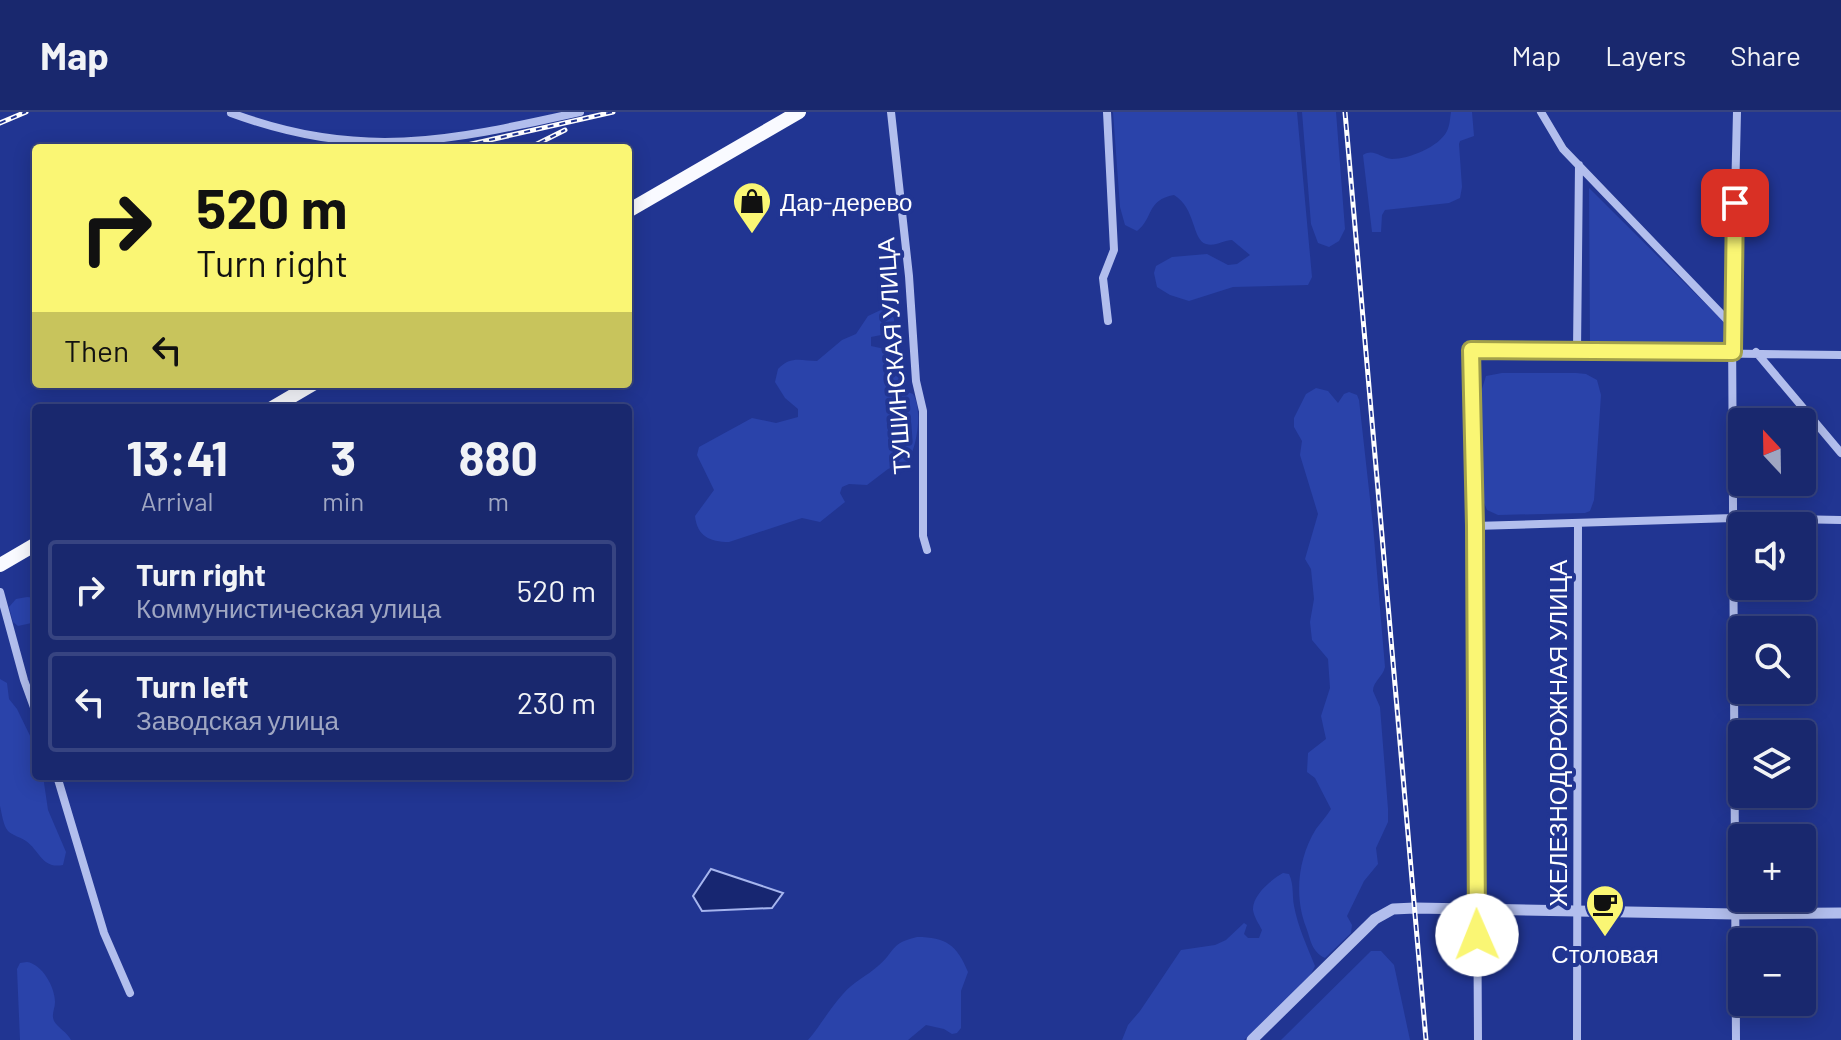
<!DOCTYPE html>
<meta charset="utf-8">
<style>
:root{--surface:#19286e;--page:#263476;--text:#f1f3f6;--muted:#9fa6c2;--line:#374481}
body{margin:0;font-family:Barlow,sans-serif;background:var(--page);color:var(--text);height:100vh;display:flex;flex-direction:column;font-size:30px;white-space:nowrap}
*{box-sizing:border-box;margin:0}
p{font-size:26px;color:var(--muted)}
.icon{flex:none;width:44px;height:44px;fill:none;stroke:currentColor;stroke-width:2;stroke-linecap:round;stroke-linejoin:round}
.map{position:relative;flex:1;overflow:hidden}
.drawer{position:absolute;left:32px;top:292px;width:600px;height:376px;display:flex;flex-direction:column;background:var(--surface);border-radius:8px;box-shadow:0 4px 20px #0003,0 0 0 2px var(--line)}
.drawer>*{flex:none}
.hud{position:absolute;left:32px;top:32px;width:600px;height:244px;border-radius:8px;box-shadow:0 4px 20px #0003,0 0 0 2px var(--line);background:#faf674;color:#111;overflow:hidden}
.needle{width:52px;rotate:338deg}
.controls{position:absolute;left:1728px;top:296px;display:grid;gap:16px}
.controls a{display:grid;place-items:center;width:88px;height:88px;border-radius:8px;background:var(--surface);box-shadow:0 4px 20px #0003,0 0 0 2px var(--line);font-size:40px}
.pin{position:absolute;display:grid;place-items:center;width:68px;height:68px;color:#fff;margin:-34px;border-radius:16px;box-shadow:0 4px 12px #0006}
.me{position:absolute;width:88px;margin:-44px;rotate:359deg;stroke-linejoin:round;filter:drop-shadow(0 0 6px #0008)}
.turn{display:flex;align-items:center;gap:28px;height:168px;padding:0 32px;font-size:36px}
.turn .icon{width:104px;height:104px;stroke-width:2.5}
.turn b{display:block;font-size:56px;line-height:68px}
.then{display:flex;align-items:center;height:76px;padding:0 32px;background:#0003;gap:16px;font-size:30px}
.eta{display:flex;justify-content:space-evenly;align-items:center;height:136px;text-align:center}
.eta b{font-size:48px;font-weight:700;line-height:56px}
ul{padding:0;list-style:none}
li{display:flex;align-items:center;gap:24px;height:100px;margin:0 16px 12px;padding:0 16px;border:4px solid var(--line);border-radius:8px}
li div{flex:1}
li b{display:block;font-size:30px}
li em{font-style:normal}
header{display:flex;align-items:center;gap:48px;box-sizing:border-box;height:112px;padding:0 40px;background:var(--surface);border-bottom:2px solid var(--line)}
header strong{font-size:38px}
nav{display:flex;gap:44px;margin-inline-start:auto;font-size:28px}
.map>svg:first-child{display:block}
.green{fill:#2a43aa}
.water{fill:#172671;stroke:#a6b5ee;stroke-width:2}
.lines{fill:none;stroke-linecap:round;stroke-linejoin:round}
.minor{stroke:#b2beed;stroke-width:8}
.tertiary{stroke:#b2beed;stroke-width:11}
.primary{stroke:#f9faff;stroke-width:14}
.rail-casing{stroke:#fff;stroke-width:5}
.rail{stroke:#213592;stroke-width:2;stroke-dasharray:6;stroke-linecap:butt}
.route-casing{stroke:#a2a04b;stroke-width:20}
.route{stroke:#faf674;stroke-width:14}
.labels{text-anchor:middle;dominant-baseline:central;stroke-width:8;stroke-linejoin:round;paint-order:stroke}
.poi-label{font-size:24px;fill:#fff;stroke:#213592;text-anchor:start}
.street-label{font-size:24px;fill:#fff;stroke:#213592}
</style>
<header>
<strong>Map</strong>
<nav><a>Map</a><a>Layers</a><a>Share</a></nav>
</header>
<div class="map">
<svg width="1841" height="928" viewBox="0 0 1841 928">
<rect width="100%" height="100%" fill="#213592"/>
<!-- green -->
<path class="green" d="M1113 0H1297L1312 165 1308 173 1233 175 1189 189 1170 183 1157 175 1154 161 1156 154 1172 145 1207 142 1228 153 1237 152 1250 143 1232 128C1224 128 1215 135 1206 132 1192 128 1196 96 1174 83 1146 88 1154 106 1137 119L1125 113 1120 95Z
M1302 0H1336L1345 117 1339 129 1329 135 1318 131 1311 112Z
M1451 0H1472L1474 24 1460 29 1459 32 1462 75 1460 86 1449 91 1385 98 1382 103 1381 120H1372L1363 43C1374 36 1380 46 1392 47 1409 47 1439 35 1447 19 1450 13 1450 6 1451 0Z
M1589 76 1728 214 1727 235 1590 234Z
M883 197 890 196 894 200V216L886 222 871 225V234L894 239 898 245 903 276 905 279 913 282C923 299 917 333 908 350L888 357 867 373 849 372 842 375 840 381 845 390 820 410 802 406 729 430C710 430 697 424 695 404L714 378 697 343 699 335 752 306 776 311 798 305V297L785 286 775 270 778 257C791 243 802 249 817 249L842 228 856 222 868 204Z
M1502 261H1576L1586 262 1597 268 1601 283 1594 388 1590 399 1585 401 1498 403 1487 398 1482 386 1481 280 1486 264Z
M1316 276 1328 279 1338 291 1344 282 1349 280 1357 283 1359 288 1373 414 1385 555C1383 565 1373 569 1373 579L1380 595 1388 697V710L1376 736 1378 752 1364 769 1347 804 1352 813 1351 821 1325 846C1311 839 1311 828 1306 815 1294 784 1298 746 1316 717 1321 710 1327 704 1331 697L1315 666 1307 660 1308 641 1326 627 1321 604 1330 576 1328 547 1312 528 1310 510 1314 487 1311 457 1305 447 1318 402 1300 343 1302 329 1294 315V306L1306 282Z
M27 485 36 486V510L18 514 13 510 9 495 16 487Z
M0 567 7 571 9 587 17 597 36 636V664H43L48 698 66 740 63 753C42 757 40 739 26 729 21 725 13 724 8 719 3 713 2 702 0 694Z
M1283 761 1289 762C1294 773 1292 782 1294 794 1298 815 1307 834 1315 854L1309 866 1244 928H1122L1128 913 1140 899 1181 838 1215 833 1226 828 1244 811 1247 813 1244 822 1248 826H1259L1262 818C1259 812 1254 805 1253 798 1252 783 1272 767 1283 761Z
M917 825C946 825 957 833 968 860L961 879V916L957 921 952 922 944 917 926 913 908 928H808C821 913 830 896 843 882 853 870 867 864 878 854 895 840 890 831 917 825Z
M1371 839H1381L1394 853 1410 928H1281Z
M27 850C42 852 55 875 55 890 55 897 51 902 54 909 58 916 67 920 71 928H20L17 857 20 851Z"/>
<!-- water -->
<path class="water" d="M711 757 783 781 772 796 702 799 693 784Z"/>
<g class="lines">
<!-- minor -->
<path class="minor" d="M891 0 909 164 916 269 923 299V424L927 438
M1107 0 1114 138 1103 166 1108 209
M1541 0 1563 37 1732 213
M231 1C362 49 449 29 580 0
M1577 239 1579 53
M1756 240 1841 341
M1475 414 1733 406 1841 408
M0 480 24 568 36 601
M57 664 104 821 130 881
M1478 928 1475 414 1471 238 1841 243
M1577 928 1578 411
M1736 928 1732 213 1737 0"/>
<!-- tertiary -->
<path class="tertiary" d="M1252 928 1375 807 1393 797 1415 796 1734 802 1841 801"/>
<!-- primary -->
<path class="primary" d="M628 99 799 0
M272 296 313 272
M0 453 36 432"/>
<defs>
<path id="rail" d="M1345 0 1426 928
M0 11 26 0
M454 36 613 0
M529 36 565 18"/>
</defs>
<!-- rail casing -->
<use href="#rail" class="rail-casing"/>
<!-- rail -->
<use href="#rail" class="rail"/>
</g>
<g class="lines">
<defs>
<path id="route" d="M1477 823 1475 414 1471 238 1733 240 1735 91"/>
</defs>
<!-- route casing -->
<use href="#route" class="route-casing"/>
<!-- route -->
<use href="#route" class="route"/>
</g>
<!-- icons -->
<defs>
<symbol id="shop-pin" viewBox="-11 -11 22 30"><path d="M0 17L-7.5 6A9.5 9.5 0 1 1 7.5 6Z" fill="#faf674" stroke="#213592"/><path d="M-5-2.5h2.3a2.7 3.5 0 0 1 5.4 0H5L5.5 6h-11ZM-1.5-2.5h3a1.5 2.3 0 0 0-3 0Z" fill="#111"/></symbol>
<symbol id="cafe-pin" viewBox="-11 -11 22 30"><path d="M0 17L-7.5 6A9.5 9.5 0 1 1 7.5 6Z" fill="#faf674" stroke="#213592"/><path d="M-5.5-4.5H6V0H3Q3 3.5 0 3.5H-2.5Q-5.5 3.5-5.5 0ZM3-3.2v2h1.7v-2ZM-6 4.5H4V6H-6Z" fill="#111"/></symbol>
</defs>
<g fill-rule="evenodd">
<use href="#shop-pin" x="730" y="67" width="44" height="60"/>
<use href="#cafe-pin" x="1583" y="770" width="44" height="60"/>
</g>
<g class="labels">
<!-- poi labels -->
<g class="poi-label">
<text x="780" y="89">Дар-дерево</text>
<text x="1605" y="841" text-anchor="middle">Столовая</text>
</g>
<!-- street labels -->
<g class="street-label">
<text transform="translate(893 244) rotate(-94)">ТУШИНСКАЯ УЛИЦА</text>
<text transform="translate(1557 621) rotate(-90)">ЖЕЛЕЗНОДОРОЖНАЯ УЛИЦА</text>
</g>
</g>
</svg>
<div class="controls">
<a><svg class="needle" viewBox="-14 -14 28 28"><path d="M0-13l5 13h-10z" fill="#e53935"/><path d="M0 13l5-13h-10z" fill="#9fa6c2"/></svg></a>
<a><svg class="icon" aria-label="sound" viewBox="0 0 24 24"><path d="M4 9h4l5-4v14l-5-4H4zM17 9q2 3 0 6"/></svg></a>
<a><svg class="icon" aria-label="search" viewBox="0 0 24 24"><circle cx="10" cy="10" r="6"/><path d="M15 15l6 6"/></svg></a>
<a><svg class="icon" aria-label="layers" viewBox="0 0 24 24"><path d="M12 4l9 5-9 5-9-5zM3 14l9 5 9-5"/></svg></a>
<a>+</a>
<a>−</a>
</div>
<div class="pin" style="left:1735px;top:91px;background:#d93025"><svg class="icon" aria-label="arrive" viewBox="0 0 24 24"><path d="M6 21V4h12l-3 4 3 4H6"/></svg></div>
<svg class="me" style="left:1477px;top:823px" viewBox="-20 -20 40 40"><circle r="19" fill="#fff"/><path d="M0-13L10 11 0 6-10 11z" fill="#faf674"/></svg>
<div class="hud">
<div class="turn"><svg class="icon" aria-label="right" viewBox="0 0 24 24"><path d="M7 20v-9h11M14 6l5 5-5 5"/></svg><div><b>520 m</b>Turn right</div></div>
<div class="then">Then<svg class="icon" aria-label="left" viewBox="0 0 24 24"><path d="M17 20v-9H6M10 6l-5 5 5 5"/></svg></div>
</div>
<section class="drawer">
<div class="eta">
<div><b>13:41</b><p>Arrival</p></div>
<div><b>3</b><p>min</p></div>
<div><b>880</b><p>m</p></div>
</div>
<ul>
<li><svg class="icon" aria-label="right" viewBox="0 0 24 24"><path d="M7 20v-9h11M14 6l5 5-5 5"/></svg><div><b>Turn right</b><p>Коммунистическая улица</p></div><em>520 m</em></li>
<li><svg class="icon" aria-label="left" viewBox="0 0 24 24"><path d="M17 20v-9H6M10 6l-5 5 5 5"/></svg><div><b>Turn left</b><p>Заводская улица</p></div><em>230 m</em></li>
</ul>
</section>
</div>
